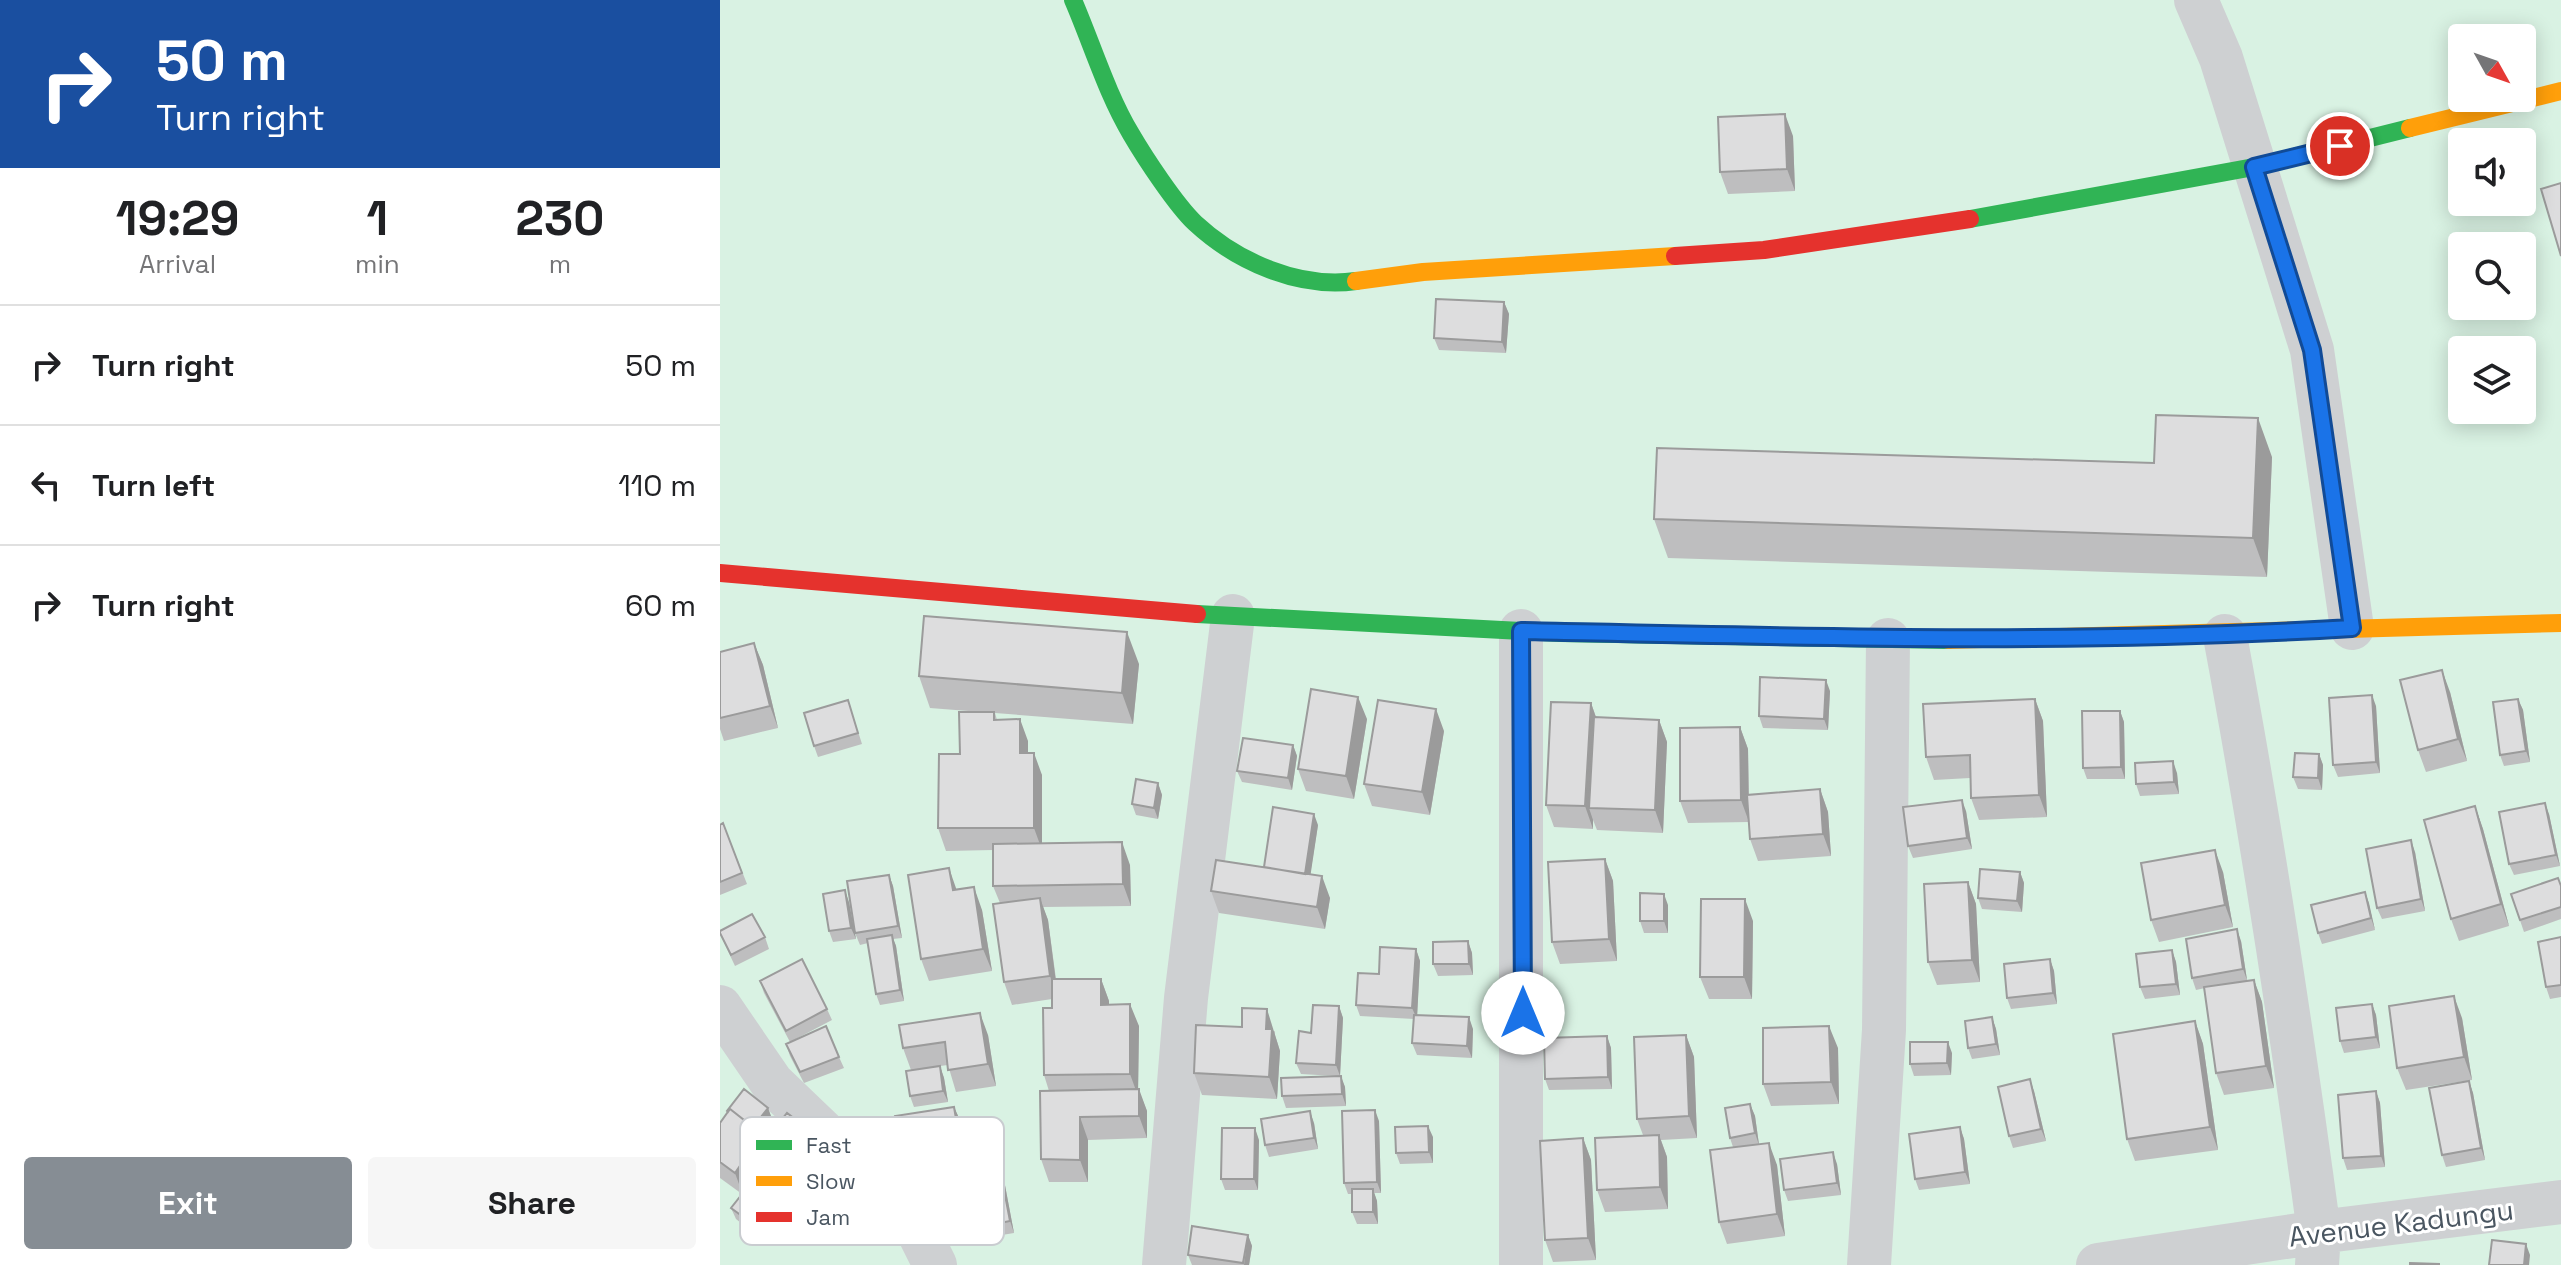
<!DOCTYPE html>
<style>
:root{--surface:#fff;--page:#f6f6f6;--text:#202124;--muted:#757577;--line:#e0e0e0;--accent:#868d94}
body{margin:0;font-family:"Space Grotesk",sans-serif;background:var(--page);color:var(--text);height:100vh;display:flex;flex-direction:column;font-size:30px;white-space:nowrap}
*{box-sizing:border-box;margin:0}
p{font-size:26px;color:var(--muted)}
.icon{flex:none;width:44px;height:44px;fill:none;stroke:currentColor;stroke-width:2;stroke-linecap:round;stroke-linejoin:round}
.map{position:relative;flex:1;overflow:hidden}
.details{display:flex;flex-direction:column;background:var(--surface);width:720px}
.details>*{flex:none}
.top-card{background:#1a4fa0;color:#fff;overflow:hidden}
.needle{width:52px;rotate:130deg}
.fabs{position:absolute;left:1728px;top:24px;display:grid;gap:16px}
.fabs a{display:grid;place-items:center;width:88px;height:88px;border-radius:8px;background:var(--surface);box-shadow:0 4px 20px #0003;font-size:40px}
.pin{position:absolute;display:grid;place-items:center;width:68px;height:68px;color:#fff;margin:-34px;border:4px solid #fff;border-radius:50%;box-shadow:0 2px 8px #0007}
.me{position:absolute;width:88px;margin:-44px;rotate:0deg;stroke-linejoin:round;filter:drop-shadow(0 0 6px #0008)}
.turn{display:flex;align-items:center;gap:28px;height:168px;padding:0 24px;font-size:36px}
.turn .icon{width:104px;height:104px;stroke-width:2.5}
.turn b{display:block;font-size:56px;line-height:68px}
.eta{display:flex;justify-content:space-evenly;align-items:center;height:136px;text-align:center}
.eta b{font-size:48px;font-weight:600;line-height:56px}
.primary-button{display:flex;gap:16px;margin-top:auto;padding:16px 24px}
.primary-button a{flex:1;height:92px;border-radius:8px;background:var(--accent);color:#fff;font-size:32px;font-weight:600;line-height:92px;text-align:center}
.primary-button a+a{background:var(--page);color:var(--text)}
ul{padding:0;list-style:none}
li{display:flex;align-items:center;gap:24px;height:120px;padding:0 24px;border-top:2px solid var(--line)}
li div{flex:1}
li b{display:block;font-size:30px}
li em{font-style:normal}
main{display:flex;flex:1;min-height:0}
.map>svg:first-child{display:block}
.green{fill:#d9f2e3;fill-rule:evenodd}
.lines{fill:none;stroke-linecap:round;stroke-linejoin:round}
.street{stroke:#ced0d2;stroke-width:44}
.fast{stroke:#30b455;stroke-width:18}
.slow{stroke:#ff9f0a;stroke-width:18}
.jam{stroke:#e5322d;stroke-width:18}
.wall{fill:#bebebf}
.shaded-wall{fill:#9b9b9b}
.building{fill:#ddddde;stroke:#9b9b9b;stroke-width:2}
.route-casing{stroke:#114b97;stroke-width:20}
.route{stroke:#1a73e8;stroke-width:14}
.labels{text-anchor:middle;dominant-baseline:central;stroke-width:6;stroke-linejoin:round;paint-order:stroke}
.street-label{font-size:28px;fill:#4a5661;stroke:#fff}
.key{fill:#fff;stroke:#c9ccd0;stroke-width:2}
.key-label{font-size:22px;fill:#4a5661}
</style>
<main>
<section class="details">
<div class="top-card">
<div class="turn"><svg class="icon" aria-label="right" viewBox="0 0 24 24"><path d="M7 20v-9h11M14 6l5 5-5 5"/></svg><div><b>50 m</b>Turn right</div></div>
</div>
<div class="eta">
<div><b>19:29</b><p>Arrival</p></div>
<div><b>1</b><p>min</p></div>
<div><b>230</b><p>m</p></div>
</div>
<ul>
<li><svg class="icon" aria-label="right" viewBox="0 0 24 24"><path d="M7 20v-9h11M14 6l5 5-5 5"/></svg><div><b>Turn right</b></div><em>50 m</em></li>
<li><svg class="icon" aria-label="left" viewBox="0 0 24 24"><path d="M17 20v-9H6M10 6l-5 5 5 5"/></svg><div><b>Turn left</b></div><em>110 m</em></li>
<li><svg class="icon" aria-label="right" viewBox="0 0 24 24"><path d="M7 20v-9h11M14 6l5 5-5 5"/></svg><div><b>Turn right</b></div><em>60 m</em></li>
</ul>
<div class="primary-button"><a>Exit</a><a>Share</a></div>
</section>
<div class="map">
<svg width="1841" height="1265" viewBox="0 0 1841 1265">
<rect width="100%" height="100%" fill="#f4f4f4"/>
<!-- green -->
<path class="green" d="M0 0H1841V1265H0ZM1742 38H1802V98H1742ZM1742 142H1802V202H1742ZM1742 246H1802V306H1742ZM1742 350H1802V410H1742Z"/>
<g class="lines">
<!-- street -->
<path class="street" d="M1476 0 1501 58 1592 350 1632 628
M801 631V1265
M1505 636C1542 834 1572 1032 1599 1232L1597 1265
M0 1007 52 1083 190 1215 215 1265
M444 1265 466 998 513 616
M1149 1265 1164 1030 1168 640
M1378 1265 1599 1232 1841 1202"/>
<!-- fast -->
<path class="fast" d="M353 0C372 44 387 94 411 134 425 158 456 205 475 223 517 262 579 289 636 281
M1250 219 1534 167 1690 128
M477 614 841 633 1228 640"/>
<!-- slow -->
<path class="slow" d="M1690 128 1841 91
M636 281 703 272 955 256
M1228 640 1841 623"/>
<!-- jam -->
<path class="jam" d="M955 256 1044 250 1250 219
M0 573 477 614"/>
</g>
<!-- wall -->
<path class="wall" d="M1073 136 1075 191 1008 194 1000 172Z
M784 302 789 314 786 353 719 350 714 338Z
M1552 457 1547 577 948 558 934 519 1434 463Z
M34 643 43 665 58 728 4 741 0 729V652Z
M419 664 413 724 275 713 277 720 308 741V753L322 775V843L410 865 411 906 323 907 328 920 336 979H381L389 1001V1005L419 1026 418 1089 427 1111V1138L368 1140V1182H329L321 1159 329 1091 324 1075 332 1008V999L292 1005 284 982 280 903 273 886V850L226 851 218 828 261 712 210 708 199 676Z
M1110 691 1108 730 1043 728 1039 716Z
M1730 692 1747 761 1706 772 1698 750Z
M1315 699 1323 721 1327 817 1259 820 1251 798 1250 778 1214 780 1206 757Z
M1798 699 1803 710 1810 762 1784 766 1780 755Z
M128 700 142 744 98 757 94 746Z
M871 703 876 717 939 720 947 742 943 833 877 830 873 820V829L834 827 826 805Z
M1656 706 1660 773 1618 777 1613 765Z
M1400 711 1404 722 1405 779H1367L1363 768Z
M647 719 634 799 586 791 578 769Z
M1020 727 1028 749 1029 795 1100 789 1108 812 1111 856 1038 861 1030 839 1029 822 968 823 960 801Z
M724 731 710 815 652 806 644 784Z
M573 745 577 756 572 790 522 782 517 771Z
M1599 754 1603 765 1602 790 1578 789 1573 777Z
M1457 773 1459 794 1420 796 1416 784Z
M438 783 442 795 438 819 416 815 412 804Z
M1755 806 1763 829 1789 926 1739 941 1731 919Z
M1246 811 1252 849 1193 858 1188 846Z
M1829 814 1840 866 1794 875 1789 864Z
M3 823 27 884 0 895V825Z
M598 825 590 875 610 898 605 929 499 913 491 891 544 867Z
M1695 852 1705 911 1662 919 1657 908Z
M885 859 893 881 897 961 840 964 832 942Z
M1300 872 1304 883 1302 912 1262 909 1258 898Z
M1503 872 1513 927 1439 942 1431 920Z
M169 875 173 886 182 938 173 939 176 946 184 1001 160 1005 156 994 148 943 140 945 135 933Z
M1248 882 1256 904 1260 982 1217 985 1208 962Z
M1841 886V919L1804 932 1791 894Z
M237 890 262 910 272 971 209 981 201 959Z
M1645 892 1655 930 1602 944 1598 933Z
M129 902 136 939 113 942 109 931Z
M948 905V933H924L920 921Z
M1033 921 1032 999H989L980 977Z
M0 934 45 937 49 949 15 966Z
M1841 937V997L1830 999 1826 987Z
M748 941 752 953 753 975 718 976 713 964Z
M1521 941 1527 980H1534L1542 1002 1554 1088 1504 1095 1496 1073 1485 988 1476 990 1472 978Z
M696 949 700 961 697 1015 753 1029 752 1058 697 1055 692 1043 694 1019 640 1016 636 1005 659 974Z
M1452 950 1456 962 1460 995 1425 999 1420 987Z
M1330 959 1334 971 1337 1004 1291 1009 1287 998Z
M40 981 107 1009 112 1020 72 1041 119 1057 124 1068 84 1083 70 1056 66 1044 70 1042 44 993Z
M1652 1004 1656 1015 1660 1048 1624 1053 1620 1041Z
M619 1006 623 1018 620 1076 625 1087 626 1106 566 1108 562 1096 615 1076 581 1074 576 1063 591 1033Z
M1272 1017 1276 1029 1280 1055 1252 1059 1248 1048Z
M1742 1018 1752 1080 1686 1090 1677 1068Z
M1475 1021 1483 1044 1498 1150 1415 1161 1407 1139Z
M555 1031V1035L560 1051 557 1099 482 1095 474 1073Z
M268 1035 276 1086 236 1092 228 1065 220 1066 224 1078 228 1102 194 1107 190 1096 191 1070 183 1048Z
M966 1035 974 1057 977 1138 941 1140 947 1157 948 1209 885 1212 877 1190 923 1135 917 1119Z
M887 1036 891 1048 892 1089 829 1090 825 1079Z
M1118 1048 1119 1104 1051 1106 1043 1084Z
M1232 1053 1231 1075 1194 1076 1190 1064Z
M1749 1081 1753 1093 1765 1160 1726 1167 1722 1155Z
M1314 1091 1326 1141 1293 1148 1289 1136Z
M1656 1091 1660 1103 1665 1167 1627 1170 1623 1158Z
M1030 1104 1035 1116 1039 1144 1057 1165 1065 1236 1007 1244 999 1222 1013 1147 1010 1138Z
M234 1107 239 1118 246 1166 186 1175 181 1163Z
M48 1108 52 1119 41 1133 47 1138 93 1133 101 1155 63 1202 56 1197 60 1207 37 1236 16 1219 11 1208 22 1194 0 1178V1123Z
M659 1121 661 1193H654L657 1201 658 1224H637L632 1212V1194H628L624 1183Z
M594 1123 598 1149 549 1157 545 1145Z
M1240 1127 1244 1139 1250 1184 1199 1190 1195 1179Z
M713 1137V1163L680 1164 676 1153Z
M863 1138 871 1160 876 1260 833 1262 825 1240Z
M539 1140 538 1190H505L501 1179Z
M1117 1164 1121 1195 1068 1201 1064 1190Z
M280 1169 284 1180 294 1233 264 1238 260 1227Z
M528 1235 532 1246 529 1265H472L468 1255Z"/>
<!-- shaded-wall -->
<path class="shaded-wall" d="M1065 114 1073 136 1075 191 1067 169Z
M784 302 789 314 786 353 782 342Z
M1538 418 1552 457 1547 577 1533 538Z
M407 632 419 664 413 724 402 693Z
M34 643 43 665 58 728 50 706Z
M1722 670 1730 692 1747 761 1738 739Z
M1106 680 1110 691 1108 730 1104 719Z
M1652 695 1656 706 1660 773 1656 762Z
M638 697 647 719 634 799 626 776Z
M1315 699 1323 721 1327 817 1319 795Z
M1798 699 1803 710 1810 762 1806 751Z
M871 703 879 726 869 808 873 820V829L865 806Z
M716 709 724 731 710 815 702 792Z
M1400 711 1404 722 1405 779 1401 767Z
M300 719 308 741V776L300 753Z
M939 720 947 742 943 833 935 810Z
M1020 727 1028 749 1029 822 1021 800Z
M573 745 577 756 572 790 568 778Z
M314 753 322 775V850L314 828Z
M1599 754 1603 765 1602 790 1598 778Z
M1453 761 1457 773 1459 794 1454 782Z
M438 783 442 795 438 819 434 808Z
M1100 789 1108 812 1111 856 1103 834Z
M1242 800 1246 811 1252 849 1247 838Z
M1825 803 1829 814 1840 866 1836 855Z
M1755 806 1763 829 1789 926 1781 904Z
M594 814 598 825 589 885 585 874Z
M1691 840 1695 852 1705 911 1701 899Z
M402 842 410 865 411 906 403 884Z
M1495 850 1503 872 1513 927 1505 905Z
M885 859 893 881 897 961 889 939Z
M229 868 237 891 233 890Z
M1300 872 1304 883 1302 912 1297 901Z
M169 875 173 886 182 938 178 926Z
M602 876 610 898 605 929 597 907Z
M1248 882 1256 904 1260 982 1252 960Z
M254 887 262 910 272 971 263 949Z
M125 890 129 902 136 939 131 928Z
M1645 892 1649 903 1655 930 1651 918Z
M944 894 948 905V933L944 921Z
M320 898 328 920 338 998 330 976Z
M1025 899 1033 921 1032 999 1024 977Z
M1517 929 1521 941 1527 980 1523 969Z
M172 935 176 946 184 1001 180 990Z
M748 941 752 953 753 975 749 964Z
M696 949 700 961 697 1019 692 1008Z
M1452 950 1456 962 1460 995 1456 984Z
M1330 959 1334 971 1337 1004 1333 993Z
M381 979 389 1001V1027L381 1005Z
M1534 980 1542 1002 1554 1088 1546 1066Z
M1734 996 1742 1018 1752 1080 1744 1057Z
M410 1004 419 1026 418 1096 410 1074Z
M1652 1004 1656 1015 1660 1048 1656 1037Z
M619 1006 623 1018 620 1076 616 1065Z
M547 1009 560 1051 557 1099 549 1077 546 1029Z
M260 1013 268 1035 276 1086 268 1064Z
M749 1017 753 1029 752 1058 747 1046Z
M1272 1017 1276 1029 1280 1055 1276 1044Z
M1475 1021 1483 1044 1498 1150 1490 1127Z
M1109 1026 1118 1048 1119 1104 1111 1082Z
M966 1035 974 1057 977 1138 969 1116Z
M887 1036 891 1048 892 1089 888 1077Z
M1228 1042 1232 1053 1231 1075 1227 1063Z
M220 1066 224 1078 228 1102 223 1091Z
M621 1076 625 1087 626 1106 622 1094Z
M1310 1079 1314 1091 1326 1141 1321 1129Z
M1749 1081 1753 1093 1765 1160 1761 1148Z
M419 1089 427 1111V1138L419 1116Z
M1656 1091 1660 1103 1665 1167 1661 1156Z
M1030 1104 1035 1116 1039 1145 1035 1133Z
M234 1107 239 1118 246 1166 242 1154Z
M48 1108 52 1119 35 1141 31 1129Z
M655 1110 659 1121 661 1193 657 1182Z
M590 1111 594 1123 598 1149 594 1138Z
M360 1117 368 1140V1182L360 1160Z
M708 1126 713 1137V1163L709 1152Z
M1240 1127 1244 1139 1250 1184 1245 1172Z
M535 1128 539 1140 538 1190 534 1179Z
M93 1133 101 1155 63 1202 55 1180Z
M939 1135 947 1157 948 1209 940 1187Z
M863 1138 871 1160 876 1260 868 1238Z
M1049 1143 1057 1165 1065 1236 1057 1214Z
M1113 1152 1117 1164 1121 1195 1117 1183Z
M26 1157 35 1179 23 1195 15 1173Z
M280 1169 284 1180 294 1233 290 1221Z
M653 1189 657 1201 658 1224 653 1212Z
M56 1196 60 1207 37 1236 33 1224Z
M528 1235 532 1246 529 1265H524Z
M1806 1244 1810 1255 1809 1265H1804Z"/>
<!-- building -->
<path class="building" d="M1065 114 1067 169 1000 172 998 117Z
M1841 183V256L1821 189Z
M716 299 784 302 782 342 714 338Z
M1436 415 1538 418 1533 538 934 519 937 448 1434 463Z
M204 616 407 632 402 693 199 676Z
M34 643 50 706 0 718V652Z
M1722 670 1738 739 1698 750 1680 680Z
M1040 677 1106 680 1104 719 1039 716Z
M591 689 638 697 626 776 578 769Z
M1652 695 1656 762 1613 765 1609 698Z
M1315 699 1319 795 1251 798 1250 755 1206 757 1203 704Z
M1798 699 1806 751 1780 755 1773 702Z
M128 700 138 733 94 746 84 713Z
M658 700 716 709 702 792 644 784Z
M831 702 871 703 865 806 826 805Z
M1362 711H1400L1401 767 1363 768Z
M239 712H274V720L300 719V753H314V828H218L219 754H240Z
M874 717 939 720 935 810 869 808Z
M1020 727 1021 800 960 801V728Z
M523 738 573 745 568 778 517 771Z
M1575 753 1599 754 1598 778 1573 777Z
M1453 761 1454 782 1416 784 1415 763Z
M416 779 438 783 434 808 412 804Z
M1100 789 1103 834 1030 839 1027 795Z
M1242 800 1247 838 1188 846 1183 807Z
M1825 803 1836 855 1789 864 1779 812Z
M1755 806 1781 904 1731 919 1704 820Z
M553 807 594 814 585 874 544 867Z
M3 823 22 873 0 882V825Z
M1691 840 1701 899 1657 908 1646 849Z
M402 842 403 884 273 886V844Z
M1495 850 1505 905 1431 920 1421 863Z
M885 859 889 939 832 942 828 862Z
M496 860 602 876 597 907 491 891Z
M229 868 233 890 254 887 263 949 201 959 188 875Z
M1260 869 1300 872 1297 901 1258 898Z
M169 875 178 926 135 933 127 881Z
M1838 878 1841 886V907L1800 920 1791 894Z
M1248 882 1252 960 1208 962 1204 884Z
M125 890 131 928 109 931 103 894Z
M1645 892 1651 918 1598 933 1591 905Z
M920 893 944 894V921H920Z
M320 898 330 976 284 982 273 904Z
M981 899H1025L1024 977H980Z
M32 914 45 937 11 955 0 933V931Z
M1517 929 1523 969 1472 978 1466 939Z
M172 935 180 990 156 994 147 939Z
M1841 937V985L1826 987 1818 942Z
M748 941 749 964H713V942Z
M660 947 696 949 692 1008 636 1005 638 973 659 974Z
M1452 950 1456 984 1420 987 1416 954Z
M82 959 107 1009 66 1031 40 981Z
M1330 959 1333 993 1287 998 1284 964Z
M332 979H381V1005L410 1004V1074L324 1075 323 1008H332Z
M1534 980 1546 1066 1496 1073 1484 987Z
M1734 996 1744 1057 1677 1068 1669 1006Z
M1652 1004 1656 1037 1620 1041 1616 1008Z
M593 1005 619 1006 616 1065 576 1063 579 1031 591 1033Z
M522 1008 547 1009 546 1029H552L549 1077 474 1073 476 1025 522 1027Z
M260 1013 268 1064 228 1070 225 1042 183 1048 179 1025Z
M694 1015 749 1017 747 1046 692 1043Z
M1272 1017 1276 1044 1248 1048 1245 1021Z
M1475 1021 1490 1127 1407 1139 1393 1034Z
M106 1026 119 1057 80 1072 66 1044Z
M1109 1026 1111 1082 1043 1084V1028Z
M966 1035 969 1116 917 1119 914 1037Z
M887 1036 888 1077 825 1079 824 1038Z
M1190 1042H1228L1227 1063 1190 1064Z
M220 1066 223 1091 190 1096 186 1071Z
M621 1076 622 1094 562 1096 561 1078Z
M1310 1079 1321 1129 1289 1136 1278 1087Z
M1749 1081 1761 1148 1722 1155 1709 1088Z
M24 1089 48 1108 33 1127 10 1109 8 1112 7 1111Z
M419 1089V1116L360 1117V1160L321 1159 320 1091Z
M1656 1091 1661 1156 1623 1158 1618 1095Z
M1030 1104 1035 1133 1010 1138 1005 1108Z
M234 1107 242 1154 181 1163 175 1116Z
M10 1109 47 1138 67 1113 93 1133 55 1180 26 1157 15 1173 0 1162V1123Z
M655 1110 657 1182 624 1183 622 1111Z
M590 1111 594 1138 545 1145 541 1119Z
M708 1126 709 1152 676 1153 675 1127Z
M1240 1127 1245 1172 1195 1179 1189 1134Z
M502 1128H535L534 1179H501Z
M939 1135 940 1187 877 1190 875 1138Z
M863 1138 868 1238 825 1240 820 1141Z
M1049 1143 1057 1214 999 1222 990 1150Z
M1113 1152 1117 1183 1064 1190 1060 1159Z
M280 1169 290 1221 260 1227 250 1175Z
M34 1179 56 1196 33 1224 11 1208Z
M632 1189H653V1212H632Z
M472 1226 528 1235 523 1263 468 1255Z
M1772 1240 1806 1244 1804 1265H1769Z
M1690 1263 1719 1264V1265H1690Z"/>
<g class="lines">
<defs>
<path id="route" d="M803 1013 801 631C1078 637 1355 645 1632 628L1592 350 1534 167 1620 146"/>
</defs>
<!-- route casing -->
<use href="#route" class="route-casing"/>
<!-- route -->
<use href="#route" class="route"/>
</g>
<g class="labels">
<!-- street labels -->
<g class="street-label">
<text transform="translate(1681 1223) rotate(-7)">Avenue Kadungu</text>
</g>
</g>
<!-- legend -->
<rect x="20" y="1117" width="264" height="128" rx="12" class="key"/>
<rect x="36" y="1140" width="36" height="10" fill="#30b455"/>
<rect x="36" y="1176" width="36" height="10" fill="#ff9f0a"/>
<rect x="36" y="1212" width="36" height="10" fill="#e5322d"/>
<g class="key-label">
<text x="86" y="1153">Fast</text>
<text x="86" y="1189">Slow</text>
<text x="86" y="1225">Jam</text>
</g>
</svg>
<div class="fabs">
<a><svg class="needle" viewBox="-14 -14 28 28"><path d="M0-13l5 13h-10z" fill="#e53935"/><path d="M0 13l5-13h-10z" fill="#757577"/></svg></a>
<a><svg class="icon" aria-label="sound" viewBox="0 0 24 24"><path d="M4 9h4l5-4v14l-5-4H4zM17 9q2 3 0 6"/></svg></a>
<a><svg class="icon" aria-label="search" viewBox="0 0 24 24"><circle cx="10" cy="10" r="6"/><path d="M15 15l6 6"/></svg></a>
<a><svg class="icon" aria-label="layers" viewBox="0 0 24 24"><path d="M12 4l9 5-9 5-9-5zM3 14l9 5 9-5"/></svg></a>
</div>
<div class="pin" style="left:1620px;top:146px;background:#d93025"><svg class="icon" aria-label="arrive" viewBox="0 0 24 24"><path d="M6 21V4h12l-3 4 3 4H6"/></svg></div>
<svg class="me" style="left:803px;top:1013px" viewBox="-20 -20 40 40"><circle r="19" fill="#fff"/><path d="M0-13L10 11 0 6-10 11z" fill="#1a73e8"/></svg>
</div>
</main>
